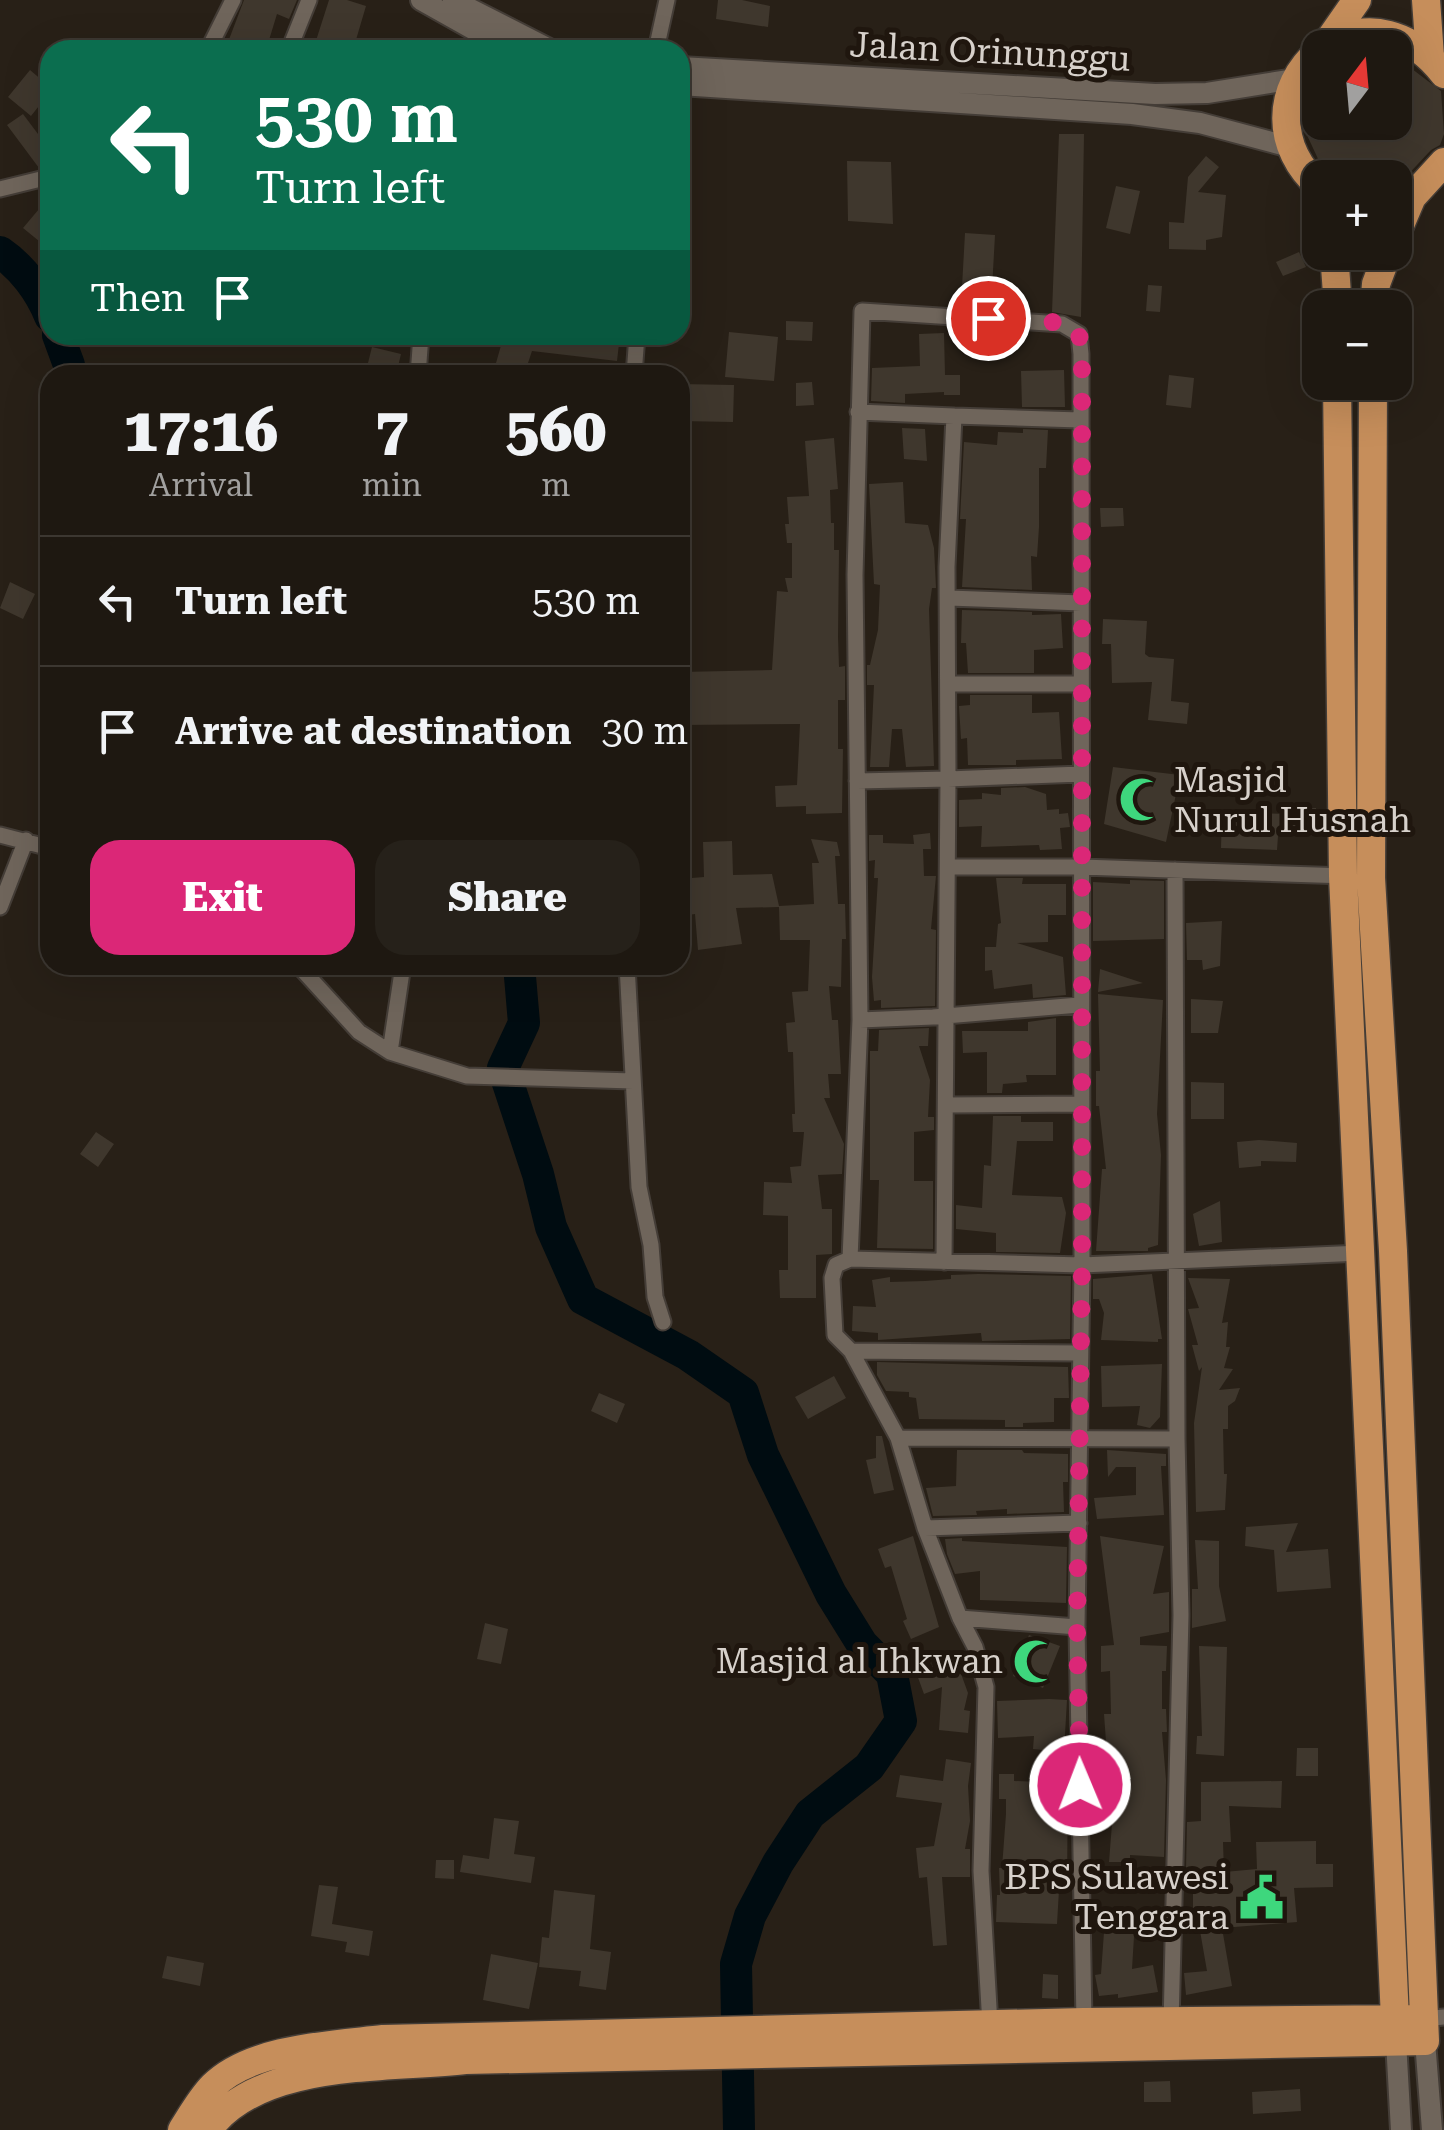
<!DOCTYPE html>
<meta charset="utf-8">
<style>
:root{--surface:#1e1811;--page:#26211a;--text:#f1f3f6;--muted:#a1a09f;--line:#3c3731;--accent:#db2777}
body{margin:0;font-family:"Roboto Serif",serif;background:var(--page);color:var(--text);height:100vh;display:flex;flex-direction:column;font-size:38px;white-space:nowrap}
*{box-sizing:border-box;margin:0}
p{font-size:32px;color:var(--muted)}
.icon{flex:none;width:55px;height:55px;fill:none;stroke:currentColor;stroke-width:2;stroke-linecap:round;stroke-linejoin:round}
.map{position:relative;flex:1;overflow:hidden}
.drawer{position:absolute;left:40px;top:365px;width:650px;height:610px;display:flex;flex-direction:column;background:var(--surface);border-radius:30px;box-shadow:0 10px 40px #0002,0 0 0 2px var(--line)}
.drawer>*{flex:none}
.banner{position:absolute;left:40px;top:40px;width:650px;height:305px;border-radius:30px;box-shadow:0 10px 40px #0002,0 0 0 2px var(--line);background:#0b6e4f;color:#fff;overflow:hidden}
.needle{width:65px;rotate:16deg}
.buttons{position:absolute;left:1302px;top:30px;display:grid;gap:20px}
.buttons a{display:grid;place-items:center;width:110px;height:110px;border-radius:20px;background:var(--surface);box-shadow:0 10px 40px #0002,0 0 0 2px var(--line);font-size:50px}
.pin{position:absolute;display:grid;place-items:center;width:85px;height:85px;color:#fff;margin:-42px;border:5px solid #fff;border-radius:50%;box-shadow:0 2px 10px #0007}
.me{position:absolute;width:110px;margin:-55px;rotate:359deg;stroke-linejoin:round;filter:drop-shadow(0 0 8px #0008)}
.turn{display:flex;align-items:center;gap:35px;height:210px;padding:0 50px;font-size:45px}
.turn .icon{width:130px;height:130px;stroke-width:2.5}
.turn b{display:block;font-size:70px;line-height:85px}
.then{display:flex;align-items:center;height:95px;padding:0 50px;background:#0003;gap:20px;font-size:38px}
.eta{display:flex;justify-content:space-evenly;align-items:center;height:170px;text-align:center}
.eta b{font-size:60px;font-weight:800;line-height:70px}
.primary-button{display:flex;gap:20px;margin-top:auto;padding:20px 50px}
.primary-button a{flex:1;height:115px;border-radius:30px;background:var(--accent);color:#fff;font-size:40px;font-weight:800;line-height:115px;text-align:center}
.primary-button a+a{background:var(--page);color:var(--text)}
ul{padding:0;list-style:none}
li{display:flex;align-items:center;gap:30px;height:130px;padding:0 50px;border-top:2px solid var(--line)}
li div{flex:1}
li b{display:block;font-size:38px}
li em{font-style:normal}
.map>svg:first-child{display:block}
.lines{fill:none;stroke-linecap:round;stroke-linejoin:round}
.river{stroke:#000c11;stroke-width:32}
.building{fill:#3f372d}
.minor-casing{stroke:#443d37;stroke-width:19}
.tertiary-casing{stroke:#443d37;stroke-width:24}
.trunk-casing{stroke:#443d37;stroke-width:31}
.minor{stroke:#6f655b;stroke-width:15}
.tertiary{stroke:#6f655b;stroke-width:20}
.trunk{stroke:#c68e5b;stroke-width:28}
.route{stroke:#db2777;stroke-width:18;stroke-dasharray:0 32.4}
.labels{text-anchor:middle;dominant-baseline:central;stroke-width:10;stroke-linejoin:round;paint-order:stroke}
.street-label{font-size:35px;fill:#d7d1cb;stroke:#1f160e}
.poi-label{font-size:35px;fill:#d7d1cb;stroke:#1f160e;text-anchor:end}
</style>
<div class="map">
<svg width="1444" height="2130" viewBox="0 0 1444 2130">
<rect width="100%" height="100%" fill="#282017"/>
<g class="lines">
<!-- river -->
<path class="river" d="M0 252C22 267 40 291 50 316
M58 335 69 365V375
M519 965 524 1023 503 1068 538 1174 551 1227 583 1299 688 1355 743 1393 763 1455 831 1594 862 1644 892 1674 901 1721 869 1767 810 1814 778 1863 750 1916 736 1964 739 2130"/>
</g>
<!-- building -->
<path class="building" d="M244 0H297L289 19 277 14 266 50H225Z
M329 0H347L366 6 353 50H313Z
M718 0H742L770 6 768 27 716 19Z
M1395 56 1441 91 1444 134 1440 145 1431 150 1403 180 1395 181V178H1335L1319 161 1306 133V104L1311 90 1320 75V122H1395Z
M30 70 50 87V92L31 116 8 97Z
M23 114 50 150V161L39 168 7 125Z
M1059 134H1084L1081 317 1052 312Z
M1206 156 1219 167 1198 192 1226 195 1222 237 1206 240V250L1169 249V222L1184 223 1188 177Z
M847 161 891 162 893 224 848 221Z
M1116 186 1140 191 1130 234 1106 228Z
M50 196V250L23 228Z
M965 233 995 235 991 307 961 305Z
M1299 252 1306 267 1283 276 1276 262Z
M1148 285 1162 286 1160 312 1146 311Z
M786 321 813 322 812 341 786 340Z
M729 332 778 337 774 381 725 377Z
M944 333 945 375H960V395H944V392L905 394V403L871 401 872 368 920 366 919 334Z
M504 335H620L617 361 532 351 524 375H511L494 370Z
M372 347 401 354 396 375 367 367Z
M1064 370 1065 407H1022L1021 371Z
M1169 375 1194 378 1191 408 1166 405Z
M812 382 814 405 796 406V383Z
M680 384 734 385 733 422 680 421Z
M902 428 925 429 927 461 904 459Z
M1023 429 1048 430 1046 468H1039V527L1037 557 1031 556 1032 590 962 587 966 519H960L964 442 997 445 998 432 1023 433Z
M834 438 838 489 830 490 831 523H834V550H839L838 637 839 667 845 666V700H838V749H843L842 813 806 814V806L776 807 775 786 797 785 800 724 680 725V672L772 670 777 591 788 592 785 578H792V543H787L785 524H789L787 497 809 496 805 441Z
M903 482 905 523 928 525 934 548 936 588H932L929 609 934 766 906 767 902 729H892L889 767H870L874 685H867V665H870L878 630 880 585 874 584 869 484Z
M1100 508H1123L1124 526 1101 527Z
M10 582 35 594 23 619 0 608Z
M962 610 1032 612V615L1061 614 1063 648 1034 650V673H968L966 643H961Z
M1103 619 1147 621 1145 654 1149 657 1174 659 1171 701 1189 703 1187 724 1148 720 1152 682 1112 683 1111 644H1102Z
M970 695H1032V713L1059 712 1062 759 1016 760V765H968L967 738 961 739 959 706 970 705Z
M1113 767 1180 775 1166 842 1104 824Z
M1025 787 1046 794 1047 810 1059 809V814L1068 813 1070 827 1060 828 1062 849 1040 850 1039 845 981 847 982 826 959 827V800L982 799V793L1001 795V788Z
M1316 808 1317 835 1278 836 1277 850 1221 848 1222 812 1287 814V809Z
M930 833 931 849H923L924 876H936L931 929 936 930 935 1006 881 1008V1000L874 1001 872 977 878 878H874L875 860 869 861V835H883V843L914 844 913 835Z
M811 839 837 842 840 856H835L838 904H845L846 939H842L841 987 829 986 832 1020H838L841 1074H828L830 1098H824L844 1144 842 1174 818 1175 822 1209H832V1254L816 1255V1298H780L779 1270H788V1216L763 1215 764 1182 792 1183 790 1167 801 1166 804 1132H793L792 1114H795L793 1052H788L786 1023 795 1022 792 992 808 991 810 940H780L779 907 736 908 742 944 698 950 695 914 680 916V879L704 877 703 842 732 841 733 875 772 874 779 906 814 904 812 863H819Z
M996 878H1023L1022 884H1066V915H1048V942L1017 943 1063 957 1066 995 1033 998 1032 984 994 989 992 970 985 971V947H996L998 924 1001 923Z
M1130 880 1164 881V939L1093 941V882L1130 884Z
M1222 921 1220 966 1203 970 1202 960H1187L1186 923Z
M1100 969 1143 983 1098 992Z
M1098 994 1163 1000 1157 1114 1161 1155 1158 1245 1148 1248V1251H1096L1102 1169H1106L1099 1106H1096V1071H1100Z
M1191 999 1223 1001 1218 1033H1191Z
M1056 1018V1075H1026L1027 1082 1003 1084 1002 1093H987V1052L963 1053 962 1031H1028V1022Z
M929 1028 928 1046H919L930 1080 928 1117H934V1130L914 1132V1181H933V1249L877 1248 879 1180H870V1051H878L879 1030Z
M1191 1082 1224 1083V1119H1191Z
M993 1116H1021V1122H1053V1141H1017L1012 1195 1062 1197 1066 1213 1060 1253 996 1252V1233L956 1229V1205L982 1208 984 1165 991 1166Z
M96 1132 114 1144 98 1167 80 1154Z
M1259 1140 1297 1143 1296 1162 1261 1161V1166L1239 1168 1237 1142Z
M1220 1201 1222 1242 1199 1246 1193 1214Z
M978 1274 1071 1276 1070 1339 982 1341 981 1333 878 1340V1333L852 1331 853 1306 876 1307 872 1280 890 1277V1282L925 1281 951 1279V1275Z
M1152 1274 1162 1339H1158V1342L1101 1340 1104 1313 1099 1299H1093V1279Z
M1188 1278 1230 1279 1222 1323 1228 1322 1226 1347H1230L1224 1368 1233 1369 1219 1390 1240 1388 1235 1401 1228 1406V1429H1223L1224 1474H1227L1225 1510 1196 1512 1194 1423 1202 1367 1199 1371 1192 1345H1198L1188 1309 1199 1308Z
M877 1362 1068 1367 1069 1398H1054V1422L1023 1423V1427H1005V1420L919 1419 916 1398 909 1397V1392L886 1391 877 1375Z
M1162 1364 1160 1417 1150 1428 1137 1425 1140 1406 1102 1407 1101 1366Z
M834 1376 846 1398 808 1419 795 1397Z
M599 1393 625 1404 617 1423 591 1411Z
M876 1436H882L894 1490 874 1494 866 1460 876 1458Z
M957 1450H1022L1024 1453 1068 1454V1482H1063L1064 1512 1007 1514V1509L976 1511 977 1515 933 1516 926 1488 956 1486Z
M1107 1450 1166 1454V1466H1161L1164 1515 1097 1519 1094 1498 1136 1495V1467H1116L1108 1477Z
M1298 1523 1286 1552 1328 1549 1331 1588 1277 1592 1274 1550 1245 1546 1246 1527Z
M913 1536 939 1627 911 1639 903 1621 907 1619 891 1566 885 1568 878 1549Z
M1100 1536 1164 1546 1153 1594 1169 1592V1632L1140 1637V1645L1167 1646 1166 1671H1162V1709H1166L1167 1732H1162L1166 1780 1164 1857 1130 1855V1862H1109L1112 1824 1104 1714H1111L1110 1671 1101 1672V1646L1114 1645Z
M962 1538V1541L1067 1547 1066 1603 980 1600V1571L955 1574 947 1554 945 1539Z
M1195 1540 1219 1541V1586L1226 1621 1192 1628V1589H1198Z
M485 1623 508 1629 501 1664 477 1659Z
M1029 1635 1060 1646 1043 1688 1013 1676Z
M1199 1646 1227 1647 1224 1756 1196 1754 1197 1736H1202Z
M949 1660H956L968 1693 964 1710 970 1711 968 1733 939 1730 942 1687 924 1694 916 1672Z
M1049 1699 1067 1700 1063 1768H1068L1067 1889 1059 1890 1057 1924 996 1922 997 1895H1000L999 1868H1002L1006 1814V1799H999V1774H1014V1781L1042 1782 1043 1750 1033 1749 1034 1736 998 1738 997 1701Z
M1297 1748H1318V1776H1296Z
M946 1759 971 1763 968 1786 970 1821 965 1849H970V1877H942L947 1945 933 1946 927 1877 919 1878 916 1848 934 1846 942 1803 896 1797 900 1775 943 1781Z
M1282 1781 1281 1808 1229 1806 1231 1842H1223L1224 1872 1257 1869 1256 1842 1316 1841V1864H1333V1887L1294 1888 1297 1922 1222 1928 1232 1986 1186 1995 1184 1973 1207 1971 1199 1925 1193 1926V1869H1186L1187 1822 1201 1821V1782Z
M494 1818 519 1821 514 1854 535 1857 531 1883 460 1872 463 1855 489 1859Z
M436 1860H454V1879L435 1878Z
M319 1885 338 1887 332 1924 373 1931 369 1956 345 1952 347 1942 311 1936Z
M554 1890 595 1895 590 1949 611 1952 606 1990 579 1986 581 1971 539 1967 542 1937 549 1938Z
M1105 1918 1135 1920 1132 1969 1153 1965 1158 1992 1118 1998V1994L1099 1996 1095 1975 1101 1974Z
M491 1954 538 1963 529 2009 483 2000Z
M167 1956 204 1963 200 1986 162 1978Z
M1043 1974 1058 1975V1999L1042 1998Z
M1170 2081 1171 2102H1144V2082Z
M1300 2089 1301 2111 1253 2114 1252 2092Z"/>
<g class="lines">
<defs>
<path id="minor" d="M208 50 233 0
M289 50 309 0
M656 50 667 0
M0 189 45 178 50 173
M418 375 421 335
M634 375 637 335
M858 412 954 416 947 567 948 779 1081 774
M954 416 1080 420
M949 598 1081 603
M948 684H1081
M857 781 948 779 944 1262
M0 835 50 848
M948 867H1082L1347 876
M1175 870 1177 1439
M0 907 26 840
M298 965 359 1032 390 1052 403 965
M627 965 639 1187 651 1245 655 1297 663 1322
M1079 1005 933 1017 860 1020 850 1259 836 1265 832 1278 835 1335 851 1351 1080 1353
M860 1020 855 575 862 311 1062 324 1079 334 1081 354 1082 1265 1077 1627 1084 2022
M390 1052 467 1076 633 1081
M946 1105 1080 1104
M850 1259 1082 1265 1361 1253
M851 1351 898 1438 925 1528 960 1618 975 1647 986 1687 981 1871 990 2025
M898 1438 1177 1439 1181 1615 1171 2025
M925 1528 1079 1523
M960 1618 1077 1627
M1423 2019 1444 2017"/>
<path id="tertiary" d="M421 0 510 50
M453 0 551 50
M680 67 1155 94 1207 93 1295 79
M680 85 1132 114 1200 123 1290 147
M1396 2041 1401 2130
M1425 2041 1432 2130"/>
<path id="trunk" d="M1426 0 1430 56
M1327 43 1357 0
M1323 48C1367 18 1413 34 1444 74
M1320 50C1275 88 1275 148 1320 187
M1395 199 1412 197 1444 162
M1395 237 1412 197
M1334 252 1338 308
M1374 308 1376 284 1388 252
M1337 382 1343 876 1396 2041
M182 2130C191 2116 201 2098 213 2086 251 2048 332 2045 383 2039L1084 2022 1412 2019
M208 2130C259 2059 387 2069 465 2060L1425 2041 1393 1251 1371 878 1373 382"/>
</defs>
<!-- minor casing -->
<use href="#minor" class="minor-casing"/>
<!-- tertiary casing -->
<use href="#tertiary" class="tertiary-casing"/>
<!-- trunk casing -->
<use href="#trunk" class="trunk-casing"/>
<!-- minor -->
<use href="#minor" class="minor"/>
<!-- tertiary -->
<use href="#tertiary" class="tertiary"/>
<!-- trunk -->
<use href="#trunk" class="trunk"/>
</g>
<g class="lines">
<!-- route -->
<path class="route" d="M988 318C1016 320 1057 315 1079 334L1082 354V1264L1077 1627 1080 1785"/>
</g>
<!-- icons -->
<defs>
<symbol id="mosque-bare" viewBox="-9 -9 18 18"><path d="M3.5-4.9A6 6 0 1 0 3.5 4.9A5 5 0 1 1 3.5-4.9Z" fill="#3ed77d" stroke="#1f160e" stroke-width="2.5" paint-order="stroke"/></symbol>
<symbol id="civic-bare" viewBox="-9 -9 18 18"><path d="M-.6-6.5H3V-4.5H.6V-3L4-1V1h2V6H-6V1h2V-1L-.6-3ZM-1.2 2.5V6h2.4V2.5Z" fill="#3ed77d" stroke="#1f160e" stroke-width="2.5" paint-order="stroke"/></symbol>
</defs>
<g fill-rule="evenodd">
<use href="#mosque-bare" x="1110" y="768" width="63" height="63"/>
<use href="#mosque-bare" x="1004" y="1630" width="63" height="63"/>
<use href="#civic-bare" x="1230" y="1866" width="63" height="63"/>
</g>
<g class="labels">
<!-- street labels -->
<g class="street-label">
<text transform="translate(990 52) rotate(3)">Jalan Orinunggu</text>
</g>
<!-- poi labels -->
<g class="poi-label">
<text x="1174" y="780" text-anchor="start">Masjid<tspan x="1174" dy="40">Nurul Husnah</tspan></text>
<text x="1003" y="1661">Masjid al Ihkwan</text>
<text x="1229" y="1877">BPS Sulawesi<tspan x="1229" dy="40">Tenggara</tspan></text>
</g>
</g>
</svg>
<div class="buttons">
<a><svg class="needle" viewBox="-14 -14 28 28"><path d="M0-13l5 13h-10z" fill="#e53935"/><path d="M0 13l5-13h-10z" fill="#a1a09f"/></svg></a>
<a>+</a>
<a>−</a>
</div>
<div class="pin" style="left:988px;top:318px;background:#d93025"><svg class="icon" aria-label="arrive" viewBox="0 0 24 24"><path d="M6 21V4h12l-3 4 3 4H6"/></svg></div>
<svg class="me" style="left:1080px;top:1785px" viewBox="-20 -20 40 40"><circle r="17" fill="#db2777" stroke="#fff" stroke-width="3"/><path d="M0-11L8 9 0 5-8 9z" fill="#fff"/></svg>
<div class="banner">
<div class="turn"><svg class="icon" aria-label="left" viewBox="0 0 24 24"><path d="M17 20v-9H6M10 6l-5 5 5 5"/></svg><div><b>530 m</b>Turn left</div></div>
<div class="then">Then<svg class="icon" aria-label="arrive" viewBox="0 0 24 24"><path d="M6 21V4h12l-3 4 3 4H6"/></svg></div>
</div>
<section class="drawer">
<div class="eta">
<div><b>17:16</b><p>Arrival</p></div>
<div><b>7</b><p>min</p></div>
<div><b>560</b><p>m</p></div>
</div>
<ul>
<li><svg class="icon" aria-label="left" viewBox="0 0 24 24"><path d="M17 20v-9H6M10 6l-5 5 5 5"/></svg><div><b>Turn left</b></div><em>530 m</em></li>
<li><svg class="icon" aria-label="arrive" viewBox="0 0 24 24"><path d="M6 21V4h12l-3 4 3 4H6"/></svg><div><b>Arrive at destination</b></div><em>30 m</em></li>
</ul>
<div class="primary-button"><a>Exit</a><a>Share</a></div>
</section>
</div>
